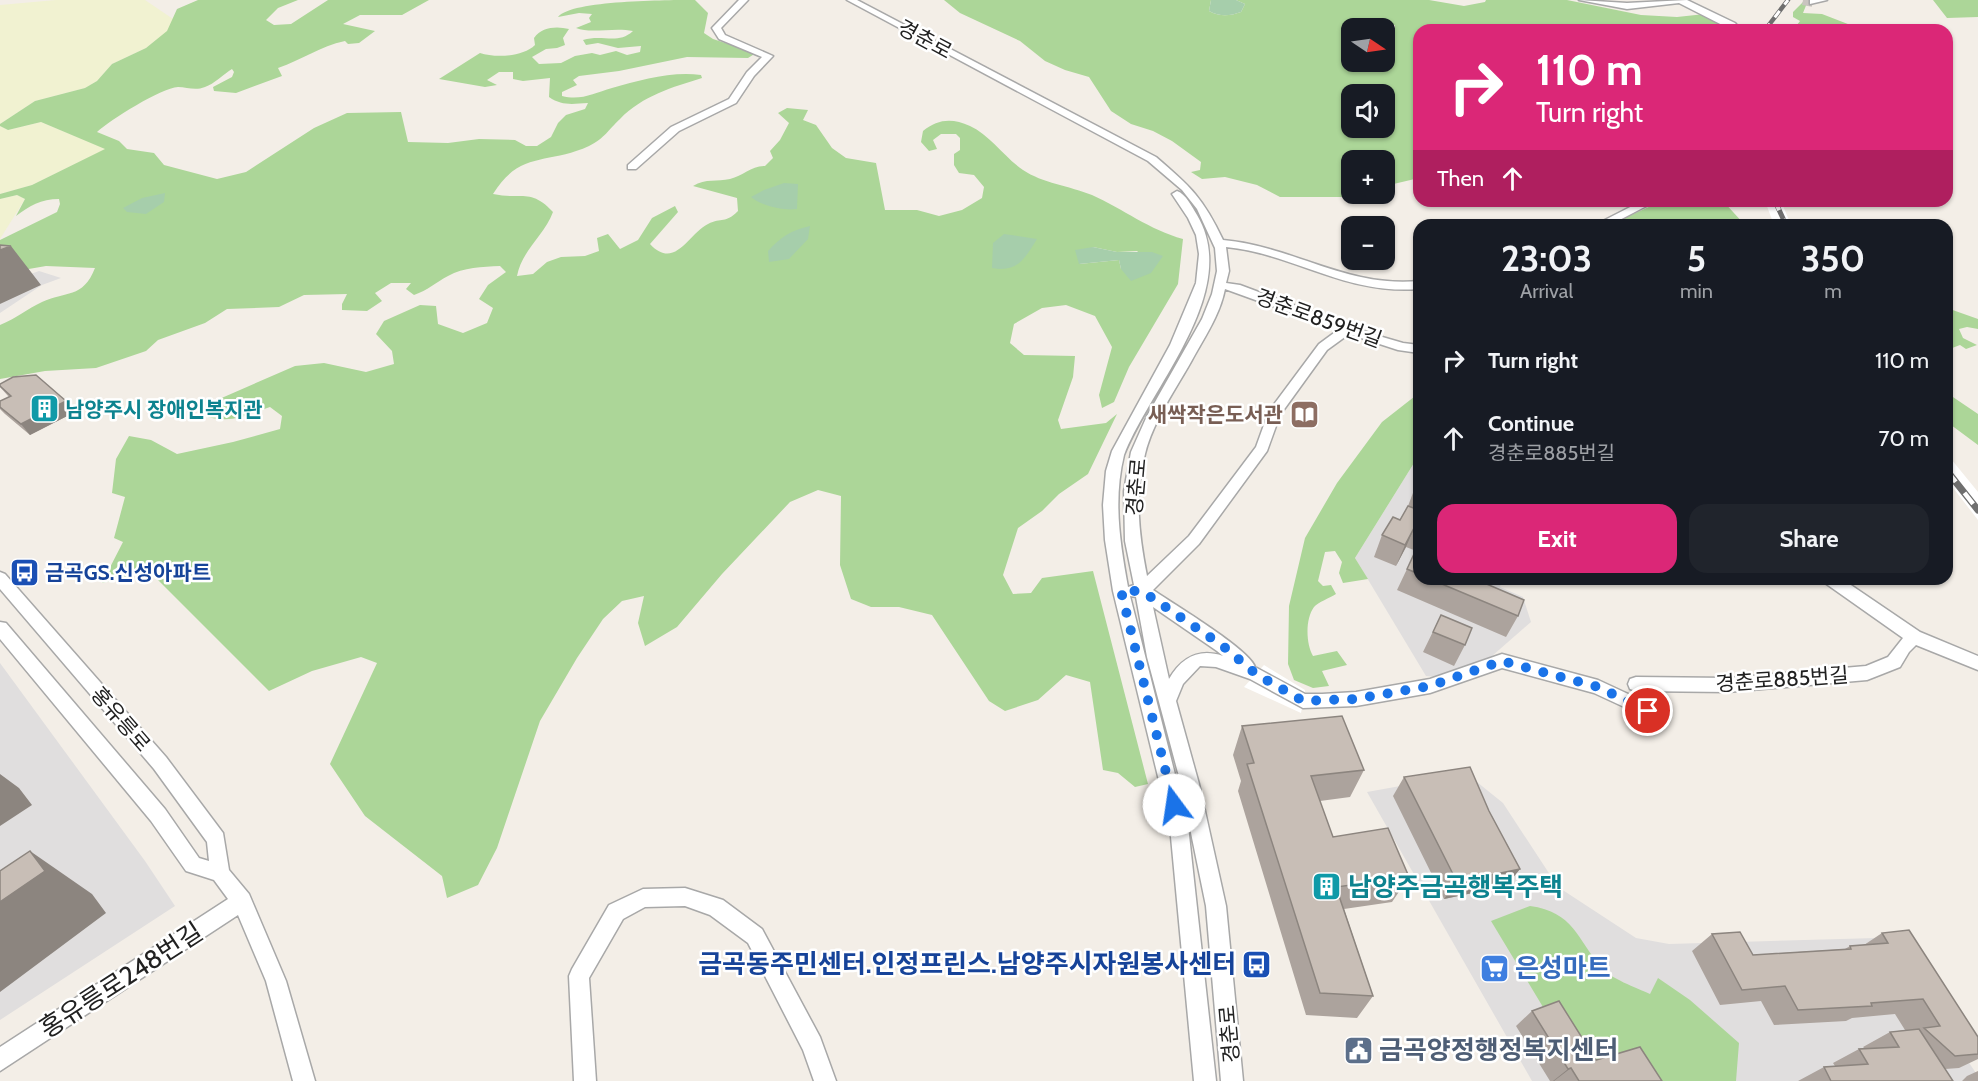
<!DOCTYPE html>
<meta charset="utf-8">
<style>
:root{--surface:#171b24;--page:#20242c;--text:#f1f3f6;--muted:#9ea1a6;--accent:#db2777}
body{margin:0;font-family:Cabin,"Noto Sans KR",sans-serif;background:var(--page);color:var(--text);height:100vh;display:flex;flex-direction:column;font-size:22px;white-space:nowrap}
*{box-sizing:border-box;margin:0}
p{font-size:20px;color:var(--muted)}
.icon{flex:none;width:33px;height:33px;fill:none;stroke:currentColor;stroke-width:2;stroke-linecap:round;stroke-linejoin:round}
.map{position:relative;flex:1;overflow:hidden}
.drawer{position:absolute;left:1413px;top:219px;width:540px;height:366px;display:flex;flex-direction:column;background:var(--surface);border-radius:18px;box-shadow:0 2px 4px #0004}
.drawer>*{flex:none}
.banner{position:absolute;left:1413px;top:24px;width:540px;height:183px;border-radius:18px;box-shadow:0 2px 4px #0004;background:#db2777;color:#fff;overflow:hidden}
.needle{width:39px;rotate:103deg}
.fabs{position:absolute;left:1341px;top:18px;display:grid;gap:12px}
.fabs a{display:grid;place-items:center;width:54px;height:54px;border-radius:12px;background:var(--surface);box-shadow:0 2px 4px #0004;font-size:30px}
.pin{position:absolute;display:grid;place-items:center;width:51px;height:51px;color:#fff;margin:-26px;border:3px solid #fff;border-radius:50%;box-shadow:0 2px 6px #0007}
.me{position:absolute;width:66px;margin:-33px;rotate:346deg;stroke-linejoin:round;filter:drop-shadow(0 0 4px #0008)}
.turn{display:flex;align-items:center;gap:21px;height:126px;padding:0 24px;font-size:27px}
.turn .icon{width:78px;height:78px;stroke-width:2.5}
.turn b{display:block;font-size:42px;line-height:51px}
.then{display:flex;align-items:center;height:57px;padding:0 24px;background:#0003;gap:12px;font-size:22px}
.eta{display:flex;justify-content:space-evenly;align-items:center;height:102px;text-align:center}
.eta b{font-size:36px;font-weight:700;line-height:42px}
.cta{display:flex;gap:12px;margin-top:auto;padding:12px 24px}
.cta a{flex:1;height:69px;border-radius:18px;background:var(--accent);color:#fff;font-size:24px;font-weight:700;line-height:69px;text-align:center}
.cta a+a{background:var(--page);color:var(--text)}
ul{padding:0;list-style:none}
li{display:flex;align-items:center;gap:18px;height:78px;padding:0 24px}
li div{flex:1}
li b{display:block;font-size:22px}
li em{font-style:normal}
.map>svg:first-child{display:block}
.residential{fill:#e0dede}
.farmland{fill:#f1f2d1}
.forest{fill:#acd698;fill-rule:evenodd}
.cemetery{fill:#a6ceab}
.pier{fill:#fff}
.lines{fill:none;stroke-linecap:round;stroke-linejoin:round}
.minor-tunnel{stroke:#c9c5bf;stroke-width:10;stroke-dasharray:10 4.5;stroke-linecap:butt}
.minor-casing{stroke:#a8a8a8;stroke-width:3}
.minor{fill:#fff;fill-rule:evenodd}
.rail-far2-casing{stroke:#6f6f6f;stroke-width:4.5}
.rail-far1-casing{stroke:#6f6f6f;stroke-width:5}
.rail-casing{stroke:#6f6f6f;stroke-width:7}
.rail-far2{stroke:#fff;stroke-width:3;stroke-dasharray:8;stroke-linecap:butt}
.rail-far1{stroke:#fff;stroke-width:4;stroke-dasharray:10;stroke-linecap:butt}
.rail{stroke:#fff;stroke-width:4.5;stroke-dasharray:14;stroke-linecap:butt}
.wall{fill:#aca39d}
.shaded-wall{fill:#8c857f}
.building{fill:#c8beb6;stroke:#8c857f;stroke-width:1.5}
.route{stroke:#1a73e8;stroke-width:10;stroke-dasharray:0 18}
.labels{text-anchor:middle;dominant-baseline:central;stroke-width:5;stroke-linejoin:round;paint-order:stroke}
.street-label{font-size:21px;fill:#212121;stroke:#fff}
.culture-label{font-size:21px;font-weight:bold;fill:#0d838f;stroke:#fff;text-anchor:start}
.education-label{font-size:21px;font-weight:bold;fill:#785e54;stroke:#fff;text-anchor:end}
.transit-label{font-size:21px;font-weight:bold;fill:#164399;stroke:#fff;text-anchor:start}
.near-culture-label{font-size:26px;font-weight:bold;fill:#0d838f;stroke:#fff;text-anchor:start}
.near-transit-label{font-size:26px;font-weight:bold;fill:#164399;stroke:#fff;text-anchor:end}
.near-shop-label{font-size:26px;font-weight:bold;fill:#366cbe;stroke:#fff;text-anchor:start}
.near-street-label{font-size:26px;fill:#212121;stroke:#fff}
.near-service-label{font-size:26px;font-weight:bold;fill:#4e5e75;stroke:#fff;text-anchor:start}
</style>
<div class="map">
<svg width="1978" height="1081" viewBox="0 0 1978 1081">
<rect width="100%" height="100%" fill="#f3eee7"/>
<!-- residential -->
<path class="residential" d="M39 271 61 278 42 285 0 313V281L6 283Z
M1419 455V579H1502L1500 587 1523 597 1531 622 1492 656 1437 677 1426 676 1355 558Z
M0 663 145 861 175 906 0 1020Z
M1467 774 1503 803 1558 887 1636 938 1669 944 1876 938 1890 946 1978 1076V1081H1532L1367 792Z"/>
<!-- farmland -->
<path class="farmland" d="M56 0H145L173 19 168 31 146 48 112 64 97 81 85 88 35 101 0 124V5Z
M41 122 106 149 32 185 0 194V126L8 130Z
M17 195 25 199 0 239V199Z"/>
<!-- forest -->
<path class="forest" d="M198 0H298L278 8 266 20 274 25 291 24 328 0H429L402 15H360L343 24 375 31 359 43 348 44 345 41C320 46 302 60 278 68L282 76 236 93 214 91 213 87 232 77 234 72 232 69C224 74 214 84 205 87 195 91 187 87 178 87 161 88 110 120 97 132L119 141 127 149 154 153 164 165 217 179 246 172 314 128 347 113 401 112 408 142 448 143 479 139 515 140 526 146H537L551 137 558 123 566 115 585 109 588 103C572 104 562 106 549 97L550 78 523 81 513 79V72H499L487 80 497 85 485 87 439 79 480 53C495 58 523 57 535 45L534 38C542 27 556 26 569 29L563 38 565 45 557 48 546 49 532 57 539 64 561 63 575 56 592 53 600 55 616 51 627 55 640 52 641 46 618 48 598 43 586 45 583 40C603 34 618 45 633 31 614 27 591 34 576 28L591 22 589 18 592 14 579 13 558 17C571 0 669 0 695 0L708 13 704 33 713 39 756 53 748 58 687 57 619 71 579 76 573 80 577 85 562 92V96C581 101 594 93 612 88 640 80 672 71 701 75L702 78C673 87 642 96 620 119 608 130 605 138 589 146 548 165 520 150 493 194 521 200 531 188 553 212 544 236 522 250 517 276L533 274 547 262 561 257 585 256 599 251 597 238 608 234 620 249 638 240 652 218 675 206 678 212 650 244C675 271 689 233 708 224 722 217 725 224 738 211L737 198 693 186C706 178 717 182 730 179 743 176 751 166 765 166L773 158 770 151 780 140 789 123 778 113 787 108 808 110 803 120 816 125 832 148 846 158 876 163 885 210H917L939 216 962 210 982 198 984 187 974 175 959 173 954 165V154L960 150V138L956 134H941L933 140 937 149 929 151 921 142 923 131C938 119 952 118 970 126 990 135 1004 157 1023 170 1042 183 1070 186 1092 195 1123 209 1150 230 1183 239L1178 284 1129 367 1114 402 1102 408 1099 395 1112 347 1095 316 1066 305 1042 308 1014 324 1010 343 1024 355 1075 356 1073 377 1058 420 1061 429 1106 423 1117 414 1088 474 1059 494 1042 511 1018 528 1003 575 1013 594 1031 593 1042 578 1093 571 1148 784 1135 787 1118 773 1103 770 1090 682 1066 675 1038 700 1005 711 989 701 932 615 899 607H871L851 599 840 565 841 496 818 490 790 502 722 574 677 627 645 646 638 623 644 596 622 601 603 619 577 658 540 721 497 848 478 885 447 898 442 876 365 816 330 764 377 663 361 657 312 671 269 691 150 572 102 583 123 542 114 538 125 497 112 493 116 459 129 436 151 440 177 454 233 442 280 429 282 416 270 407C243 417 230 424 200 415L217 400 295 366 324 363 366 372 394 364 392 351 376 334 384 321 420 305 436 306 438 324 463 333 487 323 493 308 479 299 488 285 506 272 500 266C482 267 464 267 448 276 435 283 428 290 414 295L406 289 411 283H391L375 293 382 301 367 311 342 310V304L347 294 304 295 279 307 227 309 205 323 158 340 146 351 96 368 45 371 0 379V325C17 318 27 309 42 302 65 291 83 299 95 268L46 266 0 274V240L57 212 60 204 59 199C41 199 29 206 16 216L25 199 17 195 0 199V194L32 185 105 149 41 122 8 130 0 126V124L35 101 85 88 97 81 112 64 146 48 167 31 177 9ZM1093 247 1117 252 1138 251 1121 269 1119 260 1079 264Z
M944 0H1211L1209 11C1220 17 1230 16 1241 12L1245 4 1236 0H1429L1464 6 1485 2 1486 0H1567L1641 15 1677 17 1705 14 1732 30H1419V178L1385 186 1384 160H1352V194H1357L1345 197H1280L1257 185 1225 177 1202 179 1191 172 1200 170 1201 162 1172 141 1153 131 1131 124 1111 111 1089 77 1065 70 1045 61 1020 41 960 13ZM1367 25H1395L1394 38 1385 39 1384 62H1352V28H1365ZM1352 94H1384V128H1352Z
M1933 0H1978V17L1947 18Z
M1803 2 1807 3 1803 13 1822 14 1853 26 1890 30H1793L1800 21 1793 17V12Z
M1662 201 1704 203 1723 201 1744 224 1760 222 1762 225H1609Z
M1947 308 1978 319V329L1967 327 1959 329 1963 338 1977 345 1966 349 1960 345 1947 350Z
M1419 393V455L1355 558 1368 579 1343 583 1339 573 1342 562 1335 551 1325 552 1318 581 1323 586 1331 585 1336 594C1330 598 1318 602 1314 607 1305 619 1306 644 1313 656L1337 651 1347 665 1322 671 1329 686 1313 688 1294 680 1288 664 1289 606 1305 538 1337 483 1382 422Z
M1947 393 1978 414V445L1947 422Z
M1530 906C1574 912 1577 939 1601 967 1609 978 1637 988 1650 994L1658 978 1690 1000 1739 1043 1736 1081H1639L1622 1053 1578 1065 1491 921Z"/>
<!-- cemetery -->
<path class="cemetery" d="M1211 0H1236L1245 4 1241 12C1230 16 1220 17 1209 11Z
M784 183 798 184 797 209C784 211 761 206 751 197L764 190Z
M165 193 164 202 146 214 127 212 123 208 142 198Z
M810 226 808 239 789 259 769 262 768 251C781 237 791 230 810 226Z
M1004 234 1037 239C1025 258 1018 273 992 268L993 243Z
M1093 247 1117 252H1152L1163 256 1151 273 1131 281 1121 269 1119 260 1079 264 1075 250Z"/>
<!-- pier -->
<path class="pier" d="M1765 201H1781L1791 225H1774Z
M1947 454 1978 492V520L1947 480Z
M1264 665 1305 690 1301 713 1244 687Z"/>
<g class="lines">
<!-- minor-tunnel -->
<path class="minor-tunnel" d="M1803 0 1813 2"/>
<defs>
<path id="minor" d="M739 0H748L721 28 725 35 773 56 754 76 736 103 679 131 636 169H628V165L671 127 729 99 747 72 762 57 719 39 712 28Z
M847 0H857L1156 157C1191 187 1203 198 1223 240 1292 246 1347 288 1419 281V289C1345 295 1295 254 1226 247L1229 271 1226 283 1240 285 1372 334 1403 343 1419 345V353L1398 350 1349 334 1327 350 1280 415 1267 451 1199 544 1153 590C1172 603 1249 649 1255 667L1305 694H1322L1356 692 1430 679 1502 654 1598 680 1654 706 1657 711 1654 716 1648 718 1594 693 1502 668 1430 693 1356 706 1303 708 1250 679 1216 667 1200 666 1183 684 1176 701 1199 784 1226 906 1243 1081H1221L1206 906 1181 784 1147 657 1136 597 1130 596 1188 826 1216 1081H1194L1170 826 1113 591 1105 540 1103 505 1106 471 1112 451 1170 345 1196 283 1199 254 1196 235 1188 218 1172 194 1177 191C1186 194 1192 207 1197 215 1242 291 1151 386 1124 455 1113 500 1120 543 1128 587L1134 585 1125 541 1124 491 1131 452 1147 416 1202 319 1212 294 1217 271 1215 248 1197 209 1182 190 1148 161ZM1225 289 1338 330 1319 344 1269 411 1256 447 1189 536 1147 576C1139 535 1134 495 1145 454 1153 421 1176 389 1192 360 1204 338 1220 315 1225 289ZM1153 607 1217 651 1223 656C1199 648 1182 657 1169 679Z
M1579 0 1627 3 1687 0 1735 23 1741 30H1732L1679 3 1627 9Z
M1810 0H1827L1810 4Z
M1642 201H1656L1610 225H1595Z
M1699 201H1713L1708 204Z
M0 572 5 574 166 757 223 833 229 870 249 894 286 981 315 1081H293L266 981 238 915 0 1071V1047L228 899 214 880 186 871 151 821 0 639V622L6 623 165 809 199 858 209 861 207 842 154 769 0 589Z
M1822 579H1842L1920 632 1978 656V670L1916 645 1909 652 1900 667 1867 680 1728 692 1636 691 1630 689 1628 684 1630 679 1636 677 1728 678 1866 666 1888 657 1903 638 1825 583Z
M685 888 723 900 762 929 820 1037 836 1081H814L803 1050 748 943 710 915 685 906 645 907 623 919 589 978 596 1081H574L569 976 572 969 609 905 643 889Z"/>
</defs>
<!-- minor casing -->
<use href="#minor" class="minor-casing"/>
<!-- minor -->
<use href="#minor" class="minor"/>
<defs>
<path id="rail-far2" d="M1765 30 1788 0"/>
<path id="rail-far1" d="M1775 201 1786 225"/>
<path id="rail" d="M1947 471 1978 510"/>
</defs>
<!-- rail-far2 casing -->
<use href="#rail-far2" class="rail-far2-casing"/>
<!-- rail-far1 casing -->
<use href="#rail-far1" class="rail-far1-casing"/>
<!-- rail casing -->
<use href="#rail" class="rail-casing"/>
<!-- rail-far2 -->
<use href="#rail-far2" class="rail-far2"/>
<!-- rail-far1 -->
<use href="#rail-far1" class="rail-far1"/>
<!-- rail -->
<use href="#rail" class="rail"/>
</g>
<!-- wall -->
<path class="wall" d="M0 384 75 412 30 435 5 414 0 409V401L9 397 0 387Z
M1419 480V552L1406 547 1396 566 1374 557 1382 535 1400 520 1408 506 1416 485Z
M1419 556V579H1475L1518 616 1506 637 1397 590 1407 569Z
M1483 579H1499L1496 585Z
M1441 615 1465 645 1454 666 1423 652Z
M1242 726 1364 770 1350 797 1320 801 1333 837 1409 877 1392 902 1344 909 1373 996 1357 1018 1306 1015 1238 791 1241 781 1233 755Z
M1404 777 1489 811 1520 869 1506 886 1444 899 1393 796Z
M1882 933 1978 1037V1059L1959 1068 1945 1069 1953 1081H1798L1824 1067 1835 1066 1833 1063 1859 1049 1864 1048 1863 1047 1890 1032 1905 1030 1895 1014 1852 1018 1846 1021 1774 1025 1761 1001 1720 1005 1692 951 1712 934 1753 955 1845 949 1850 946 1864 945Z
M1532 1011 1596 1060 1662 1081H1550L1516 1026Z
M1978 1071V1081H1962L1967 1076Z"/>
<!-- shaded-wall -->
<path class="shaded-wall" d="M11 246 41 285 0 304V250Z
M66 401 75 412 30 435 21 424Z
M1415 526 1406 547 1396 566 1405 545Z
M0 774 19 788 32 805 0 826Z
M30 851 92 894 106 913 0 992V902Z
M1520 869 1506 886 1444 899 1457 882Z
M1571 1068 1554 1081H1553L1568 1069Z"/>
<!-- building -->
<path class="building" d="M0 245 11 246 0 250Z
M36 375 66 401 21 424 0 407V401L11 396 0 386V384L13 377Z
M1408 506 1419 510V527L1415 526 1405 545 1382 535 1393 517 1400 520Z
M1414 554 1419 556V574L1407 569Z
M1430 579H1475L1524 600 1518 616Z
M1441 615 1472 628 1465 645 1433 632Z
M1342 716 1364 770 1311 776 1333 837 1388 828 1409 877 1336 887 1373 996 1320 993 1247 764 1254 763 1242 726Z
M1470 767 1489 811 1520 869 1457 882 1404 777Z
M30 851 45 871 0 902V871Z
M1909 930 1978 1037V1054L1955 1056 1924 1028 1940 1026 1923 999 1871 1003 1872 1006 1798 1010 1785 986 1742 990 1712 934 1740 932 1753 955 1851 949 1850 946 1888 943 1882 933Z
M1559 1001 1596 1060 1640 1047 1662 1081H1579L1571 1068 1568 1069 1532 1011Z
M1919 1029 1953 1081H1831L1824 1067 1868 1064 1859 1049 1899 1047 1890 1032Z"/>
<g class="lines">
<!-- route -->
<path class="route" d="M1174 805 1121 591H1142L1223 646 1256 674 1303 701 1356 699 1430 686 1502 661 1598 687 1648 711"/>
</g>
<!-- icons -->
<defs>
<symbol id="building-square" viewBox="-11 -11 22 22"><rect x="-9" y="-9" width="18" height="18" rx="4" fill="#0f9aa8" stroke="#fff"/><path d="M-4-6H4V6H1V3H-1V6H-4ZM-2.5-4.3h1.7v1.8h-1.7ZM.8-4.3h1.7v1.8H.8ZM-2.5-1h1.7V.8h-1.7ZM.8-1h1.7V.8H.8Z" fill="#fff"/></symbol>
<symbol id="library-square" viewBox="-11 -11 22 22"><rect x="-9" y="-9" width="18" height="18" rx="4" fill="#8d6e63" stroke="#fff"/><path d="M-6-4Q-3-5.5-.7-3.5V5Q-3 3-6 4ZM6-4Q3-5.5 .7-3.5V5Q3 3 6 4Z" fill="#fff"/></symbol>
<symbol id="bus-square" viewBox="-11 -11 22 22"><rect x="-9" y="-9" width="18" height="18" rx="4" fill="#1a4fb4" stroke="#fff"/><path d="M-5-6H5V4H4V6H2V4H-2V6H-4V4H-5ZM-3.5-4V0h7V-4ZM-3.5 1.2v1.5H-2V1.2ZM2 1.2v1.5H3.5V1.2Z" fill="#fff"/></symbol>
<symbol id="supermarket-square" viewBox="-11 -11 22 22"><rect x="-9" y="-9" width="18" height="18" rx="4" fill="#3f7fe0" stroke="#fff"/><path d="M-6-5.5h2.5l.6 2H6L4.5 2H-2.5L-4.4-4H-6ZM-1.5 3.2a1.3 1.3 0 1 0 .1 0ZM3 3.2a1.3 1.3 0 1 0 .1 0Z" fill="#fff"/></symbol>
<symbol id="civic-square" viewBox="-11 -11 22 22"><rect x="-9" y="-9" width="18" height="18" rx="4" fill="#5c6f8a" stroke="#fff"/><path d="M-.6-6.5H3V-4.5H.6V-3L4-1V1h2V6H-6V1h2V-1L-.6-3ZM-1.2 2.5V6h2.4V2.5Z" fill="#fff"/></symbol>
</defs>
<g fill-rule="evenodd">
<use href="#building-square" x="28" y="392" width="33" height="33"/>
<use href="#library-square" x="1288" y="398" width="33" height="33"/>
<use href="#bus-square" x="8" y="556" width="33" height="33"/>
<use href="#building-square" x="1310" y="870" width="33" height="33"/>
<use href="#bus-square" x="1240" y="948" width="33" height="33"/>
<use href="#supermarket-square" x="1478" y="952" width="33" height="33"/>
<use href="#civic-square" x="1342" y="1034" width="33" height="33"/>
</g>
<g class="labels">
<!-- street labels -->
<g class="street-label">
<text transform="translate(925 39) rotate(28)">경춘로</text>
<text transform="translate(1319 318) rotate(20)">경춘로859번길</text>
<text transform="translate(1136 487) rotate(-85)">경춘로</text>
<text transform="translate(1782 679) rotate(-4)">경춘로885번길</text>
<text transform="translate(121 719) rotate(49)">홍유릉로</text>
<text transform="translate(1229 1034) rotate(-95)">경춘로</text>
</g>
<!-- culture labels -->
<g class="culture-label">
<text x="65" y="409">남양주시 장애인복지관</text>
</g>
<!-- education labels -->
<g class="education-label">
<text x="1283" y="414">새싹작은도서관</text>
</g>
<!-- transit labels -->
<g class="transit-label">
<text x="45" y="572">금곡GS.신성아파트</text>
</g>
<!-- near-culture labels -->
<g class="near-culture-label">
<text x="1348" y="887">남양주금곡행복주택</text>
</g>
<!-- near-transit labels -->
<g class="near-transit-label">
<text x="1236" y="964">금곡동주민센터.인정프린스.남양주시자원봉사센터</text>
</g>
<!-- near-shop labels -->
<g class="near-shop-label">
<text x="1515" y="968">은성마트</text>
</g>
<!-- near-street labels -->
<g class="near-street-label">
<text transform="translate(121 980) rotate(-33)">홍유릉로248번길</text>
</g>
<!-- near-service labels -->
<g class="near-service-label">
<text x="1379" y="1050">금곡양정행정복지센터</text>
</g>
</g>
</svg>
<div class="fabs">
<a><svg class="needle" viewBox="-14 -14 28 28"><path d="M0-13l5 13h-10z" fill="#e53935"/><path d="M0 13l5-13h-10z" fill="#9ea1a6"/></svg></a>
<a><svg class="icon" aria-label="sound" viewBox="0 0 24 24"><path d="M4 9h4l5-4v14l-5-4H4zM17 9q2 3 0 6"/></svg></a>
<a>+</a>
<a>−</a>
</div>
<div class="pin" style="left:1648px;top:711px;background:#d93025"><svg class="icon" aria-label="arrive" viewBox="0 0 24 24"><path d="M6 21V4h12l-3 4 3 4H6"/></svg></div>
<svg class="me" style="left:1174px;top:805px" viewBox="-20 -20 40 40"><circle r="19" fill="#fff"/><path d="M0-13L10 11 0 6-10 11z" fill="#1a73e8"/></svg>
<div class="banner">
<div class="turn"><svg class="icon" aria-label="right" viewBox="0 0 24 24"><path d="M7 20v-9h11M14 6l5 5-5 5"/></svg><div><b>110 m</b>Turn right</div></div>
<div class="then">Then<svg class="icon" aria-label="ahead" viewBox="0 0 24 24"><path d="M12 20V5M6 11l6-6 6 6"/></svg></div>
</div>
<section class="drawer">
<div class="eta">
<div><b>23:03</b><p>Arrival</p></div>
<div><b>5</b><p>min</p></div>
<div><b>350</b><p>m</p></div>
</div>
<ul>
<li><svg class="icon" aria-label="right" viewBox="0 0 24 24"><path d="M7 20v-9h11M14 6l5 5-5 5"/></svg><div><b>Turn right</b></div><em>110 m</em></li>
<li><svg class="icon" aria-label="ahead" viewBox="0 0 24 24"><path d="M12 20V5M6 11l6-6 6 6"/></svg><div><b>Continue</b><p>경춘로885번길</p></div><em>70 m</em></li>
</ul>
<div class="cta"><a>Exit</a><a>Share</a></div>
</section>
</div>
